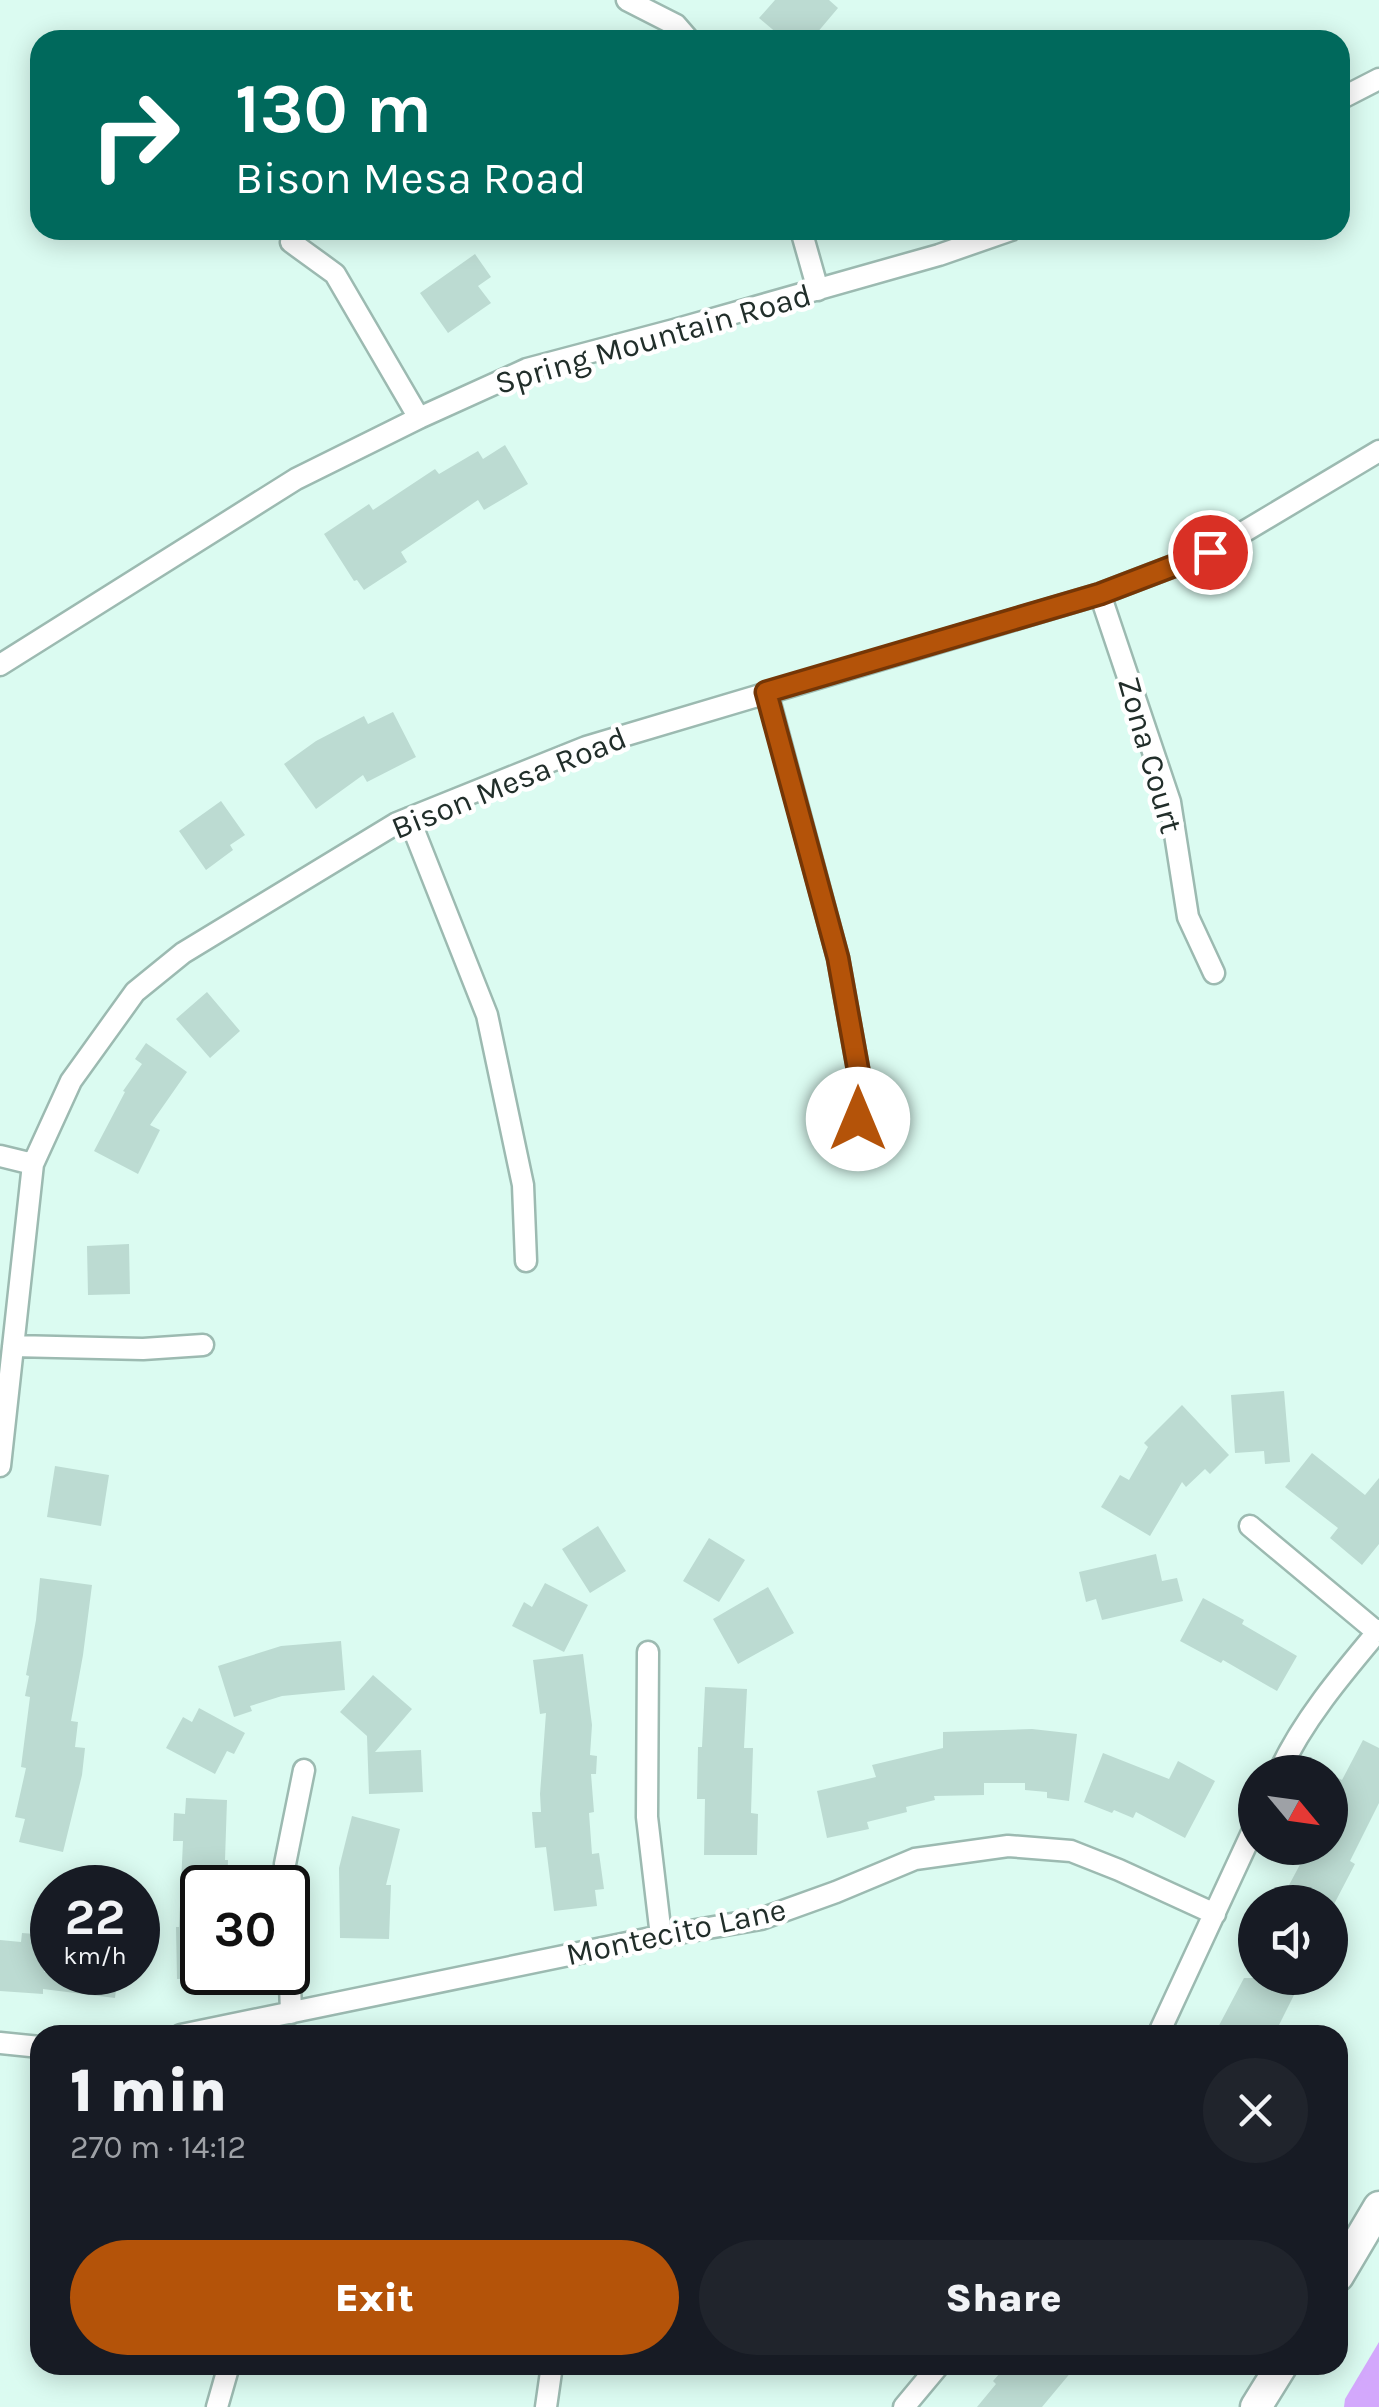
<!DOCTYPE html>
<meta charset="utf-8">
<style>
:root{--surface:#171b24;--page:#20242c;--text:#f1f3f6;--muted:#9ea1a6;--accent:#b45309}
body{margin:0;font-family:Karla,sans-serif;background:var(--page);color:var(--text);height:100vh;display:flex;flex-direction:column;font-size:38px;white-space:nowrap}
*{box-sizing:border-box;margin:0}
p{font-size:32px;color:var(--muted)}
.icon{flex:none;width:55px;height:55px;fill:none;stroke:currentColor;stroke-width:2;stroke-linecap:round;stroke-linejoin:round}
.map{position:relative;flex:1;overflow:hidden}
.panel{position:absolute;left:30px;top:2025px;width:1318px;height:350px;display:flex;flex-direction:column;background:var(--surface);border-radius:30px;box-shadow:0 5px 25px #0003}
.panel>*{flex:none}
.guide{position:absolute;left:30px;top:30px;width:1320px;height:210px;border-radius:30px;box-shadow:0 5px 25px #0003;background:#00695c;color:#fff;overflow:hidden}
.needle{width:65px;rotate:119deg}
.tools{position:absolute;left:1238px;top:1755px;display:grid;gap:20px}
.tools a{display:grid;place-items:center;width:110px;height:110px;border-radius:50%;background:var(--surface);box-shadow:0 5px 25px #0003;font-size:50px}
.speed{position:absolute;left:30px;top:1865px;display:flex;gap:20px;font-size:50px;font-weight:700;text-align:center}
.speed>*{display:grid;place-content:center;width:130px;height:130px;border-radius:50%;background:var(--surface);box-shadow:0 5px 25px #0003;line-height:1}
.speed small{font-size:25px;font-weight:400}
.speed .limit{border:5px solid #111;border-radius:15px;background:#fff;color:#111}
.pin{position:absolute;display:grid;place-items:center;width:85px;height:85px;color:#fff;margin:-42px;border:5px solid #fff;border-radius:50%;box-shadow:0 2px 10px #0007}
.me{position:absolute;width:110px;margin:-55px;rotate:0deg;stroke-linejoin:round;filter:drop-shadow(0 0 8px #0008)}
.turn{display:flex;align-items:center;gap:35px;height:210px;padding:0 40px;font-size:45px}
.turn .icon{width:130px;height:130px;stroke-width:2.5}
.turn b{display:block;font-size:70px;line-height:85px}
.round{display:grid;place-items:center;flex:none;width:105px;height:105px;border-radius:52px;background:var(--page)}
.overview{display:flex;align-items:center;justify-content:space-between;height:170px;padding:0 40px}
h1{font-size:60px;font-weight:800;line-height:75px}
.primary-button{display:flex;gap:20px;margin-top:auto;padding:20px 40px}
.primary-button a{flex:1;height:115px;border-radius:60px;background:var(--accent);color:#fff;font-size:40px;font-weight:800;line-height:115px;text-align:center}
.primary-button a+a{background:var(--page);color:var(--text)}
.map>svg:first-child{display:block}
.water{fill:#d3a8fc}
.building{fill:#bcdbd2}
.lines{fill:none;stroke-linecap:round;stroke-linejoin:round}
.street-casing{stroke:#9cbab1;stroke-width:25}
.secondary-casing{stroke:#9cbab1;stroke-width:35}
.street{stroke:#fff;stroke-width:20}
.secondary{stroke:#fff;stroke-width:30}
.route-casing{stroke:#753606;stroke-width:25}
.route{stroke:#b45309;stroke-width:18}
.labels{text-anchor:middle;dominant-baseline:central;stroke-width:9;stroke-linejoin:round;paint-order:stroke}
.street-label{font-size:32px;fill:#212e2a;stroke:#fff}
</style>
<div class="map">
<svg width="1379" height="2407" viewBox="0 0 1379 2407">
<rect width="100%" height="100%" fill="#dbfbf1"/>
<!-- water -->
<path class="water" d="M1379 2342V2407H1344L1345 2399Z"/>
<!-- building -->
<path class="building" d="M775 0H829L838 8 811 40H785L759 18Z
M475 254 491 277 478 286 491 303 448 333 420 293Z
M505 445 528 484 484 510 478 500 401 552 407 562 364 590 357 580 354 581 324 534 369 504 373 510 435 469 439 474 478 451 483 459Z
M393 712 416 757 367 782 363 775 316 809 284 764 316 741 364 716 368 724Z
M221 801 245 835 230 845 233 850 206 870 179 831Z
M207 992 240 1031 210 1058 176 1019Z
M146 1043 187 1072 150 1125 160 1130 138 1174 94 1151 125 1092 123 1091 142 1064 135 1059Z
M129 1244 130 1294 88 1295 87 1246Z
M1284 1391 1290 1462 1265 1464 1264 1451 1235 1453 1231 1395Z
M1182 1405 1229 1455 1210 1474 1205 1469 1186 1487 1182 1482 1150 1536 1101 1507 1120 1475 1129 1480 1148 1447 1144 1443Z
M1312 1453 1365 1495 1379 1478V1544L1362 1565 1330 1538 1338 1528 1285 1487Z
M55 1466 109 1475 101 1526 47 1517Z
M598 1526 626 1571 590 1593 562 1549Z
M709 1538 745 1560 719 1602 683 1581Z
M1156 1554 1162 1581 1177 1578 1183 1601 1102 1620 1096 1599 1086 1602 1079 1572Z
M40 1578 92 1585 83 1655 71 1721 78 1722 75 1747 85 1748 82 1775 63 1852 19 1842 25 1819 15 1817 26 1768 21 1767 30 1697 25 1696 29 1676 26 1675 36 1620Z
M545 1583 588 1605 564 1652 512 1626 524 1602 532 1607Z
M768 1587 794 1633 738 1664 713 1619Z
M1203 1598 1244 1620 1242 1624 1297 1656 1277 1691 1223 1660 1221 1663 1180 1641Z
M341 1641 345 1690 282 1696 250 1706 252 1711 234 1717 218 1666 281 1646Z
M583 1654 592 1725 590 1755 597 1756 596 1774H591L594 1812 589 1813 592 1854 599 1853 604 1889 595 1890 597 1906 554 1911 546 1847 535 1848 532 1812H541L540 1794 546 1713 540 1714 533 1660Z
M373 1675 412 1709 375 1752 421 1750 423 1792 369 1794 367 1736 340 1712Z
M705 1687 747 1689 744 1748H753L751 1813 758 1814 757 1855H704L705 1799H697L698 1747H702Z
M199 1708 245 1733 234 1754 227 1751 215 1774 166 1748 183 1717 192 1722Z
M1032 1729 1077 1734 1069 1801 1047 1798V1792L1025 1790V1783H984V1795L934 1796 935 1800 906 1807 907 1812 867 1822 869 1829 827 1838 817 1791 876 1777 872 1765 943 1748V1732Z
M1363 1740 1379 1748V1803L1350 1861 1355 1864 1331 1910 1330 1902H1280L1304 1857 1311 1861 1318 1848H1330V1774L1342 1780Z
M1103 1753 1169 1779 1178 1761 1215 1781 1185 1838 1136 1812 1133 1818 1114 1810 1112 1813 1084 1802Z
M186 1798 227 1800 225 1860H228L227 1888H202V1978L177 1979 176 1927H179L183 1841H173L174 1813 185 1814Z
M352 1816 400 1829 386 1885H391L389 1939 340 1938 339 1868Z
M22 1933 48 1935 44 1972H118L115 1998 43 1989V1994L0 1991V1940L21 1942Z
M1244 1978H1284L1299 1985 1274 2035H1214Z
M1007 2365H1077L1042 2407H977L996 2384 993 2381Z"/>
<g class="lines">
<defs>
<path id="street" d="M627 0 676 25 689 40
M1340 99 1379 79
M801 230 818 290
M291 242 335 274 419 418
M1100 594 1170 802 1188 917 1214 973
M0 665 296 479 419 418 527 369 674 330 939 255 1011 230
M767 692 838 958 860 1080 856 1158
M409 818 487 1015 523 1185 526 1261
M0 1156 33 1164
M13 1346 143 1349 203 1345
M0 1466 33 1164 71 1081 135 992 183 953 397 823 586 747 1100 594 1210 552 1379 451
M1250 1526 1377 1632
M648 1652 647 1817 661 1936
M1279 1772C1303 1720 1342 1674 1379 1630
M286 1888 285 1864 304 1770
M288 1924 291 2013
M181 2035 661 1936 761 1919 836 1892 915 1859 1008 1846 1071 1851 1119 1870 1215 1914
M1158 2035 1255 1826
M0 2043 40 2047
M217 2407 229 2365
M546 2407 552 2365
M904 2407 939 2365"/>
<path id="secondary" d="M1338 2276 1379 2207
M1256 2407 1282 2365"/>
</defs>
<!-- street casing -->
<use href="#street" class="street-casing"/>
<!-- secondary casing -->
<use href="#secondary" class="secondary-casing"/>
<!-- street -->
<use href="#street" class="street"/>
<!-- secondary -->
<use href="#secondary" class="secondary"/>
</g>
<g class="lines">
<defs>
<path id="route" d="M858 1119 860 1080 838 958 766 692 1100 594 1210 552"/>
</defs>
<!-- route casing -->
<use href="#route" class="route-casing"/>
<!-- route -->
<use href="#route" class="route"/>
</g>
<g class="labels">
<!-- street labels -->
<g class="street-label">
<text transform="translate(653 339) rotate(-16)">Spring Mountain Road</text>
<text transform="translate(1150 755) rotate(74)">Zona Court</text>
<text transform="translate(509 783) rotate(-22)">Bison Mesa Road</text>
<text transform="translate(676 1932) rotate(-12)">Montecito Lane</text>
</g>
</g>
</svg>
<div class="tools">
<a><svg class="needle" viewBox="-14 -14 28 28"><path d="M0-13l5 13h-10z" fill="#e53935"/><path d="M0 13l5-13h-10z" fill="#9ea1a6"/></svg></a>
<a><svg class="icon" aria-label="sound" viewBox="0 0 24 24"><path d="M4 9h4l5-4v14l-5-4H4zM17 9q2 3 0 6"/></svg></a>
</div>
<div class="speed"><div>22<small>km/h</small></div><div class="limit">30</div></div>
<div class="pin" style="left:1210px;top:552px;background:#d93025"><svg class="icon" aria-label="arrive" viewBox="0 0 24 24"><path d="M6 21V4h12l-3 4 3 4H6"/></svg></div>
<svg class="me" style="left:858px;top:1119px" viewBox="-20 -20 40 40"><circle r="19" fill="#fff"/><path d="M0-13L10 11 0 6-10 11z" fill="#b45309"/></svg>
<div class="guide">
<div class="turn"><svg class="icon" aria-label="right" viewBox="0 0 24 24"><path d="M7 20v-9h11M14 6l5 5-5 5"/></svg><div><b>130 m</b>Bison Mesa Road</div></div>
</div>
<section class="panel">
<div class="overview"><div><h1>1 min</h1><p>270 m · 14:12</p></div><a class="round"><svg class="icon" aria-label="close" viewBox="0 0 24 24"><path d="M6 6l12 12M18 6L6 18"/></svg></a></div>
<div class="primary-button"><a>Exit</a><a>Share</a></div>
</section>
</div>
